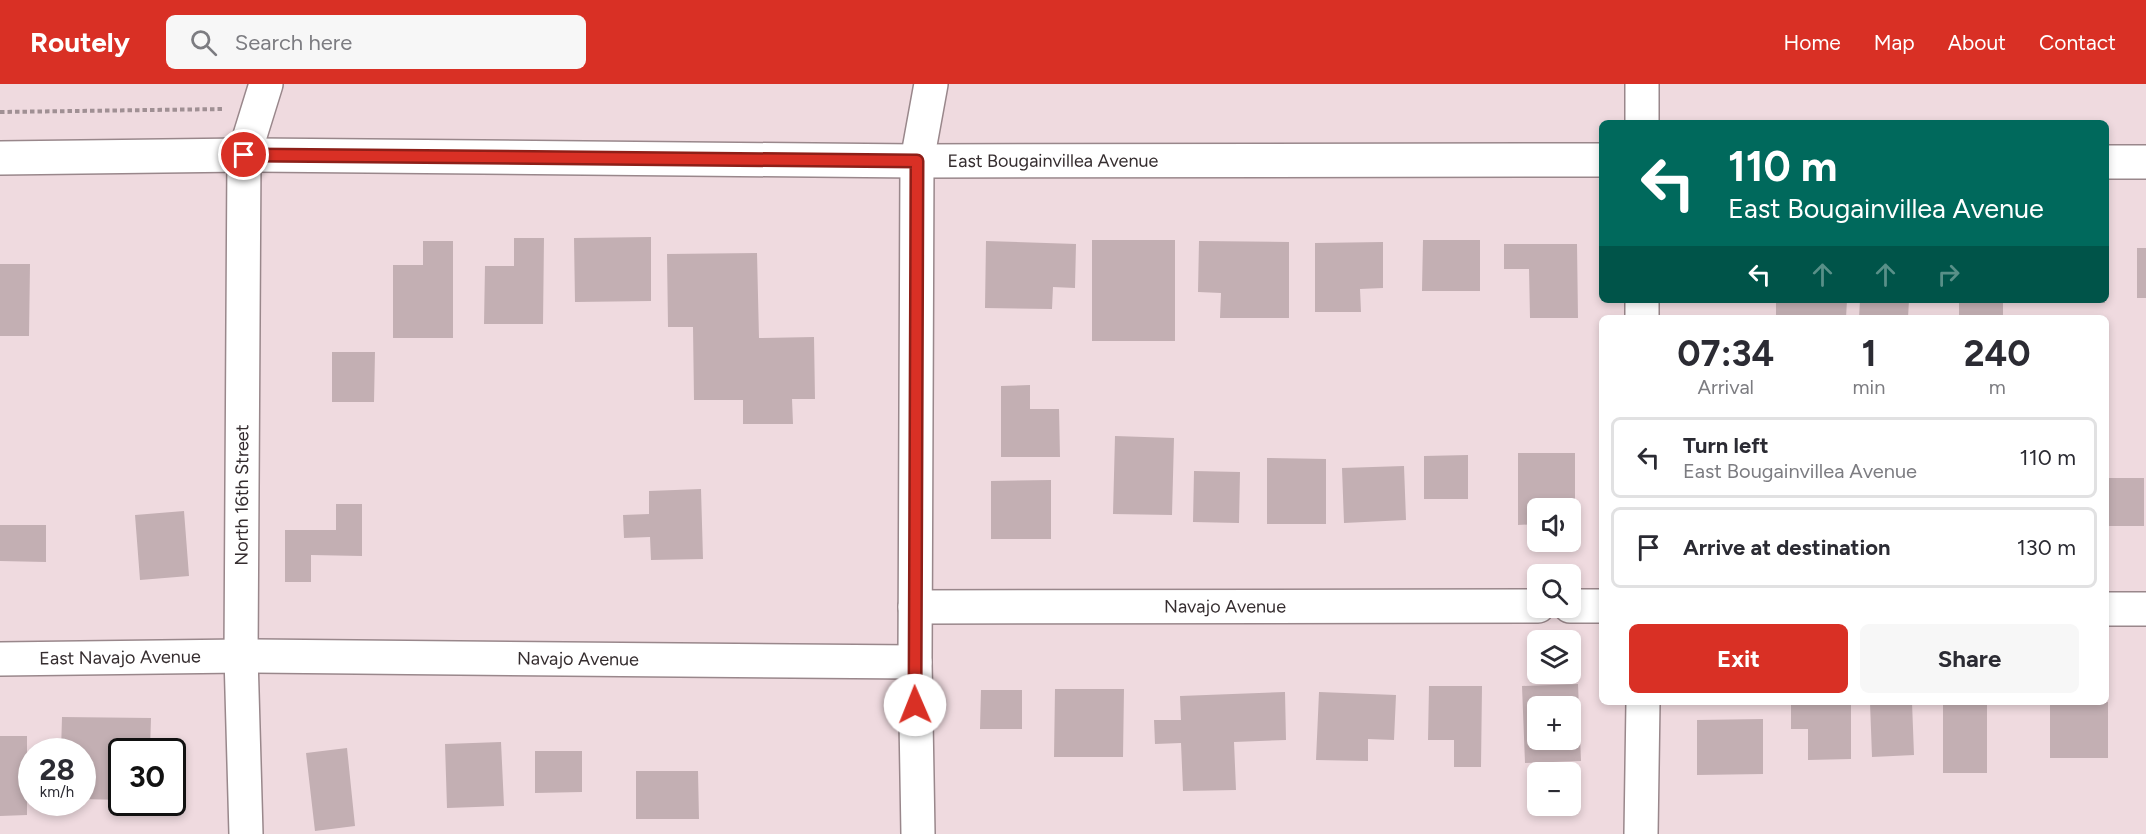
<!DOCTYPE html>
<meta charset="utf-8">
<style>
:root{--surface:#fff;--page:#f7f7f7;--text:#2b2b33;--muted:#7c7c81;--line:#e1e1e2;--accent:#d93025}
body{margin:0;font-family:Figtree,sans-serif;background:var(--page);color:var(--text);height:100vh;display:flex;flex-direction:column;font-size:22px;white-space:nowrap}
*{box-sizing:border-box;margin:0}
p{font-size:20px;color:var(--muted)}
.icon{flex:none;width:33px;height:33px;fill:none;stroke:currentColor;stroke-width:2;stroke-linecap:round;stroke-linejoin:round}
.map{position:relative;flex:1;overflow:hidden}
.panel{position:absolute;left:1599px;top:231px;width:510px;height:390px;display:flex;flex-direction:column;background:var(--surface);border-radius:9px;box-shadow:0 3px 9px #0003}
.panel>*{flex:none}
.banner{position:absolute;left:1599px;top:36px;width:510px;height:183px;border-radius:9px;box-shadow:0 3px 9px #0003;background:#00695c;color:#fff;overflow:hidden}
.controls{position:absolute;left:1527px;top:414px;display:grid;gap:12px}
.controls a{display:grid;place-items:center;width:54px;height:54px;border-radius:9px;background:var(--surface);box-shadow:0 3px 9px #0003;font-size:30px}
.speed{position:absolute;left:18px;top:654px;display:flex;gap:12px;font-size:30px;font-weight:700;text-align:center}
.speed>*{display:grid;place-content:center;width:78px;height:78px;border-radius:50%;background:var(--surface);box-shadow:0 3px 9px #0003;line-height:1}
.speed small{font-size:15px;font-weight:400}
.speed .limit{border:3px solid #111;border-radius:9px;background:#fff;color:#111}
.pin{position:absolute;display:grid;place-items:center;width:51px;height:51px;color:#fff;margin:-26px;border:3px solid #fff;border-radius:50%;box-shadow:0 2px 6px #0007}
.me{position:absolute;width:66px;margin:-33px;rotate:359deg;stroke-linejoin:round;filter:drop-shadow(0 0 4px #0008)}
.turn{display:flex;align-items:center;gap:21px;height:126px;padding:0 30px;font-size:27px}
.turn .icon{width:78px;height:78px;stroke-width:2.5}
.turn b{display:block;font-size:42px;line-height:51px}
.lanes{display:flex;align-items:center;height:57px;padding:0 30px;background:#0003;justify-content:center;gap:30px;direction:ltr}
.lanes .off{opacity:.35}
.eta{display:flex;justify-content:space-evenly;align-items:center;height:102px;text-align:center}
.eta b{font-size:36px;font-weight:700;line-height:42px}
.primary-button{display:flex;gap:12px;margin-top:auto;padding:12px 30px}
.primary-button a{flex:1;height:69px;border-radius:9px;background:var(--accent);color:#fff;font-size:24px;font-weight:700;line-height:69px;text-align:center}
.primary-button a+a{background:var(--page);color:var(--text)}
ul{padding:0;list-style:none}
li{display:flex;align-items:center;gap:18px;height:81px;margin:0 12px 9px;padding:0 18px;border:3px solid var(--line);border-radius:9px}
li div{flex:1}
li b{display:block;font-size:22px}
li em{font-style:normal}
header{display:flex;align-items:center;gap:36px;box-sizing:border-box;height:84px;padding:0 30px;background:var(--accent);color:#fff}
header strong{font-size:28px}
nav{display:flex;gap:33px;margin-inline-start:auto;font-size:21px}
.search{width:420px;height:54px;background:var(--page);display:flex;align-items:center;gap:15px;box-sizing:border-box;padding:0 21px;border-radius:9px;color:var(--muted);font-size:22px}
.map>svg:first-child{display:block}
.building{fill:#c3afb3;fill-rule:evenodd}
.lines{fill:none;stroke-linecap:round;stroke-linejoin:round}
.minor-casing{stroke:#99878b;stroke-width:36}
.tertiary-casing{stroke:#99878b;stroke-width:36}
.path{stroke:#a09094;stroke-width:4;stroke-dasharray:4.5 3;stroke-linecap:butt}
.minor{stroke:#fff;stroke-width:33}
.tertiary{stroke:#fff;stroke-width:33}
.route-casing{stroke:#8d1f18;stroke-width:15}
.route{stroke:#d93025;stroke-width:10}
.labels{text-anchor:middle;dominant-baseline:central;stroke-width:4.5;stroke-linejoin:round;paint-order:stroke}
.street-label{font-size:18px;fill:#352d2f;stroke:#efdadf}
</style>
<header>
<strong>Routely</strong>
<div class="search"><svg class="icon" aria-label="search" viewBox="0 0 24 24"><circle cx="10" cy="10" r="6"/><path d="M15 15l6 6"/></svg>Search here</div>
<nav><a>Home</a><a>Map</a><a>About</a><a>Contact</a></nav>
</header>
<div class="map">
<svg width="2146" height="750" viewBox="0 0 2146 750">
<rect width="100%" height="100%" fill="#efdadf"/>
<!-- building -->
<path class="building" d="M651 153V217L575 218 574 154Z
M514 154H544L543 240H484L485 182H514Z
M1092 156H1175V257H1092Z
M1423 156H1480V207H1422Z
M423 157H453V254H393V181H423Z
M986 157 1076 160 1075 204 1053 203 1052 225 985 224Z
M1199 157 1289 158V234H1220L1221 209 1198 208Z
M1383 158V204L1360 205 1361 228H1315V159Z
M1504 160H1577L1578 234H1530L1529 185H1504Z
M2137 164H2146V214H2137Z
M757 169 759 254 814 253 815 315H792L793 340H743V316H694L693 243H668L667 170Z
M0 180H30L29 252H0Z
M1776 216H1847L1846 234H1776Z
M1860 216H1909L1908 234H1859Z
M1959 216H2003V234H1959Z
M2064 216H2105V219Z
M332 268H375L374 318H332Z
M1030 301V325H1059L1060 373H1001V302Z
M1115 352 1174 354 1172 431 1113 430Z
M1518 369H1575V440H1570V424H1538V440L1518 441Z
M1468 371V415H1424V372Z
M1267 374 1326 375V440H1267Z
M1404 382 1406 436 1344 439 1342 384Z
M1194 387 1240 388 1239 439 1193 438Z
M2106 394H2144V442H2106Z
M1051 396V455H991V397Z
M701 405 703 475 651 476 650 453 624 454 623 431 649 430V407Z
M336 420H362V472L311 471V498H285V446H336Z
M184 427 189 492 140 496 135 431Z
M0 441H46V478L0 477Z
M1578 600 1581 677 1525 679 1522 602ZM1538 622H1570V656H1538Z
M1429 602H1482L1481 683H1454V656H1428Z
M1055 605H1124L1123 673H1054Z
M981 606H1022V645H980Z
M1285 608 1286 656 1234 658 1236 706 1183 707 1181 659 1155 660 1154 636H1181L1180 612Z
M1319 608 1396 611 1394 656 1368 655V677L1316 676Z
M1791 618H1851V675L1808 676V645H1791Z
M1870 618H1912L1914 671 1872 673Z
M1943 618H1987V689H1943Z
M2050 618H2108V674H2050Z
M62 633 151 634 150 668H122V716L82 715V668H61Z
M1763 635V690L1697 691V636Z
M0 652H27V731L0 732Z
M501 658 504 722 447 724 445 660Z
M347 664 355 742 315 747 306 669Z
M535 667H582V708L535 709Z
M636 687H698L699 735H636Z"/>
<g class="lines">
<defs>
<g id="minor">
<path d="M1642 39V0"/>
<path d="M1642 216V234"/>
<path d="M1570 522H1602"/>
<path id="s1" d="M915 523 1538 522"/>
<path d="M2106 525H2146"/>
<path id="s2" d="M0 575 241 572 915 578"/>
<path id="s3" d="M246 750 241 572 244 71 266 0"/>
<path d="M918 750 915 578 917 77 931 0"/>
<path d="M1641 750 1643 618"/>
</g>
<g id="tertiary">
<path id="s4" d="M0 74 244 71 917 77 1602 76"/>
<path d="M2106 78H2146"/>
</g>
</defs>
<!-- minor casing -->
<use href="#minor" class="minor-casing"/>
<!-- tertiary casing -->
<use href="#tertiary" class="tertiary-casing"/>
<!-- path -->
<path class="path" d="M0 28 224 25"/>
<!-- minor -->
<use href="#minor" class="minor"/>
<!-- tertiary -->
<use href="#tertiary" class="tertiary"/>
</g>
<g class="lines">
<defs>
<path id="route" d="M244 71 917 77 915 621"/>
</defs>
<!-- route casing -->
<use href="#route" class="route-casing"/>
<!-- route -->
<use href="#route" class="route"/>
</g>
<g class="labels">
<!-- street labels -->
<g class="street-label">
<text stroke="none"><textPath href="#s4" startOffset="1053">East Bougainvillea Avenue</textPath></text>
<text stroke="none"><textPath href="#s3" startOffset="339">North 16th Street</textPath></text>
<text stroke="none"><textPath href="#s1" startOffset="310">Navajo Avenue</textPath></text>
<text stroke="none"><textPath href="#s2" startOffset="120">East Navajo Avenue</textPath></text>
<text stroke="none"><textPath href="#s2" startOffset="578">Navajo Avenue</textPath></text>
</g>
</g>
</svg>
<div class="controls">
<a><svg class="icon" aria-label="sound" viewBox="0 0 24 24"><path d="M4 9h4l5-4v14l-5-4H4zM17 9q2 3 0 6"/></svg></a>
<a><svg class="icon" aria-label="search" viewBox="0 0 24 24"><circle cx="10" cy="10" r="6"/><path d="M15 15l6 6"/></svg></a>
<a><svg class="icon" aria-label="layers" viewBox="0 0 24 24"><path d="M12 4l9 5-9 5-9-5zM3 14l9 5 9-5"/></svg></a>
<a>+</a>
<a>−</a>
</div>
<div class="speed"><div>28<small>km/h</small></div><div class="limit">30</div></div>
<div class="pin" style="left:244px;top:71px;background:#d93025"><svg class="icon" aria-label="arrive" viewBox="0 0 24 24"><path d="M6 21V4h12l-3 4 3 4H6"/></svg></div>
<svg class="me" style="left:915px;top:621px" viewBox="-20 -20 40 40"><circle r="19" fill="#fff"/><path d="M0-13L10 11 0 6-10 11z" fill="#d93025"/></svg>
<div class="banner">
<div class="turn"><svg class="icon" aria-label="left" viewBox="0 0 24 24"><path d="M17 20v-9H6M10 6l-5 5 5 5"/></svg><div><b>110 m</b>East Bougainvillea Avenue</div></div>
<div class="lanes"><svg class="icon" aria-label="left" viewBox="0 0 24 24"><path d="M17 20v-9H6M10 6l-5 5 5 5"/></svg><svg class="icon off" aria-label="ahead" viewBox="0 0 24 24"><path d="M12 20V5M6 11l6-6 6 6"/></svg><svg class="icon off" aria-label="ahead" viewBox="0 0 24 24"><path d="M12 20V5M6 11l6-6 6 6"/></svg><svg class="icon off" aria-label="right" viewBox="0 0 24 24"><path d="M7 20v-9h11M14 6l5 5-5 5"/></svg></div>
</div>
<section class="panel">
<div class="eta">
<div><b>07:34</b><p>Arrival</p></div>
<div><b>1</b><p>min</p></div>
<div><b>240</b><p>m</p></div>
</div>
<ul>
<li><svg class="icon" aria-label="left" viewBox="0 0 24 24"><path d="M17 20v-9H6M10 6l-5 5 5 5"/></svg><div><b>Turn left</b><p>East Bougainvillea Avenue</p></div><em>110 m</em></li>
<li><svg class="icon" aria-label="arrive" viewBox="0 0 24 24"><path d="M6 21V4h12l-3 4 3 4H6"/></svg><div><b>Arrive at destination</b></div><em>130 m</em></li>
</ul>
<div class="primary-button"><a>Exit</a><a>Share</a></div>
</section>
</div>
